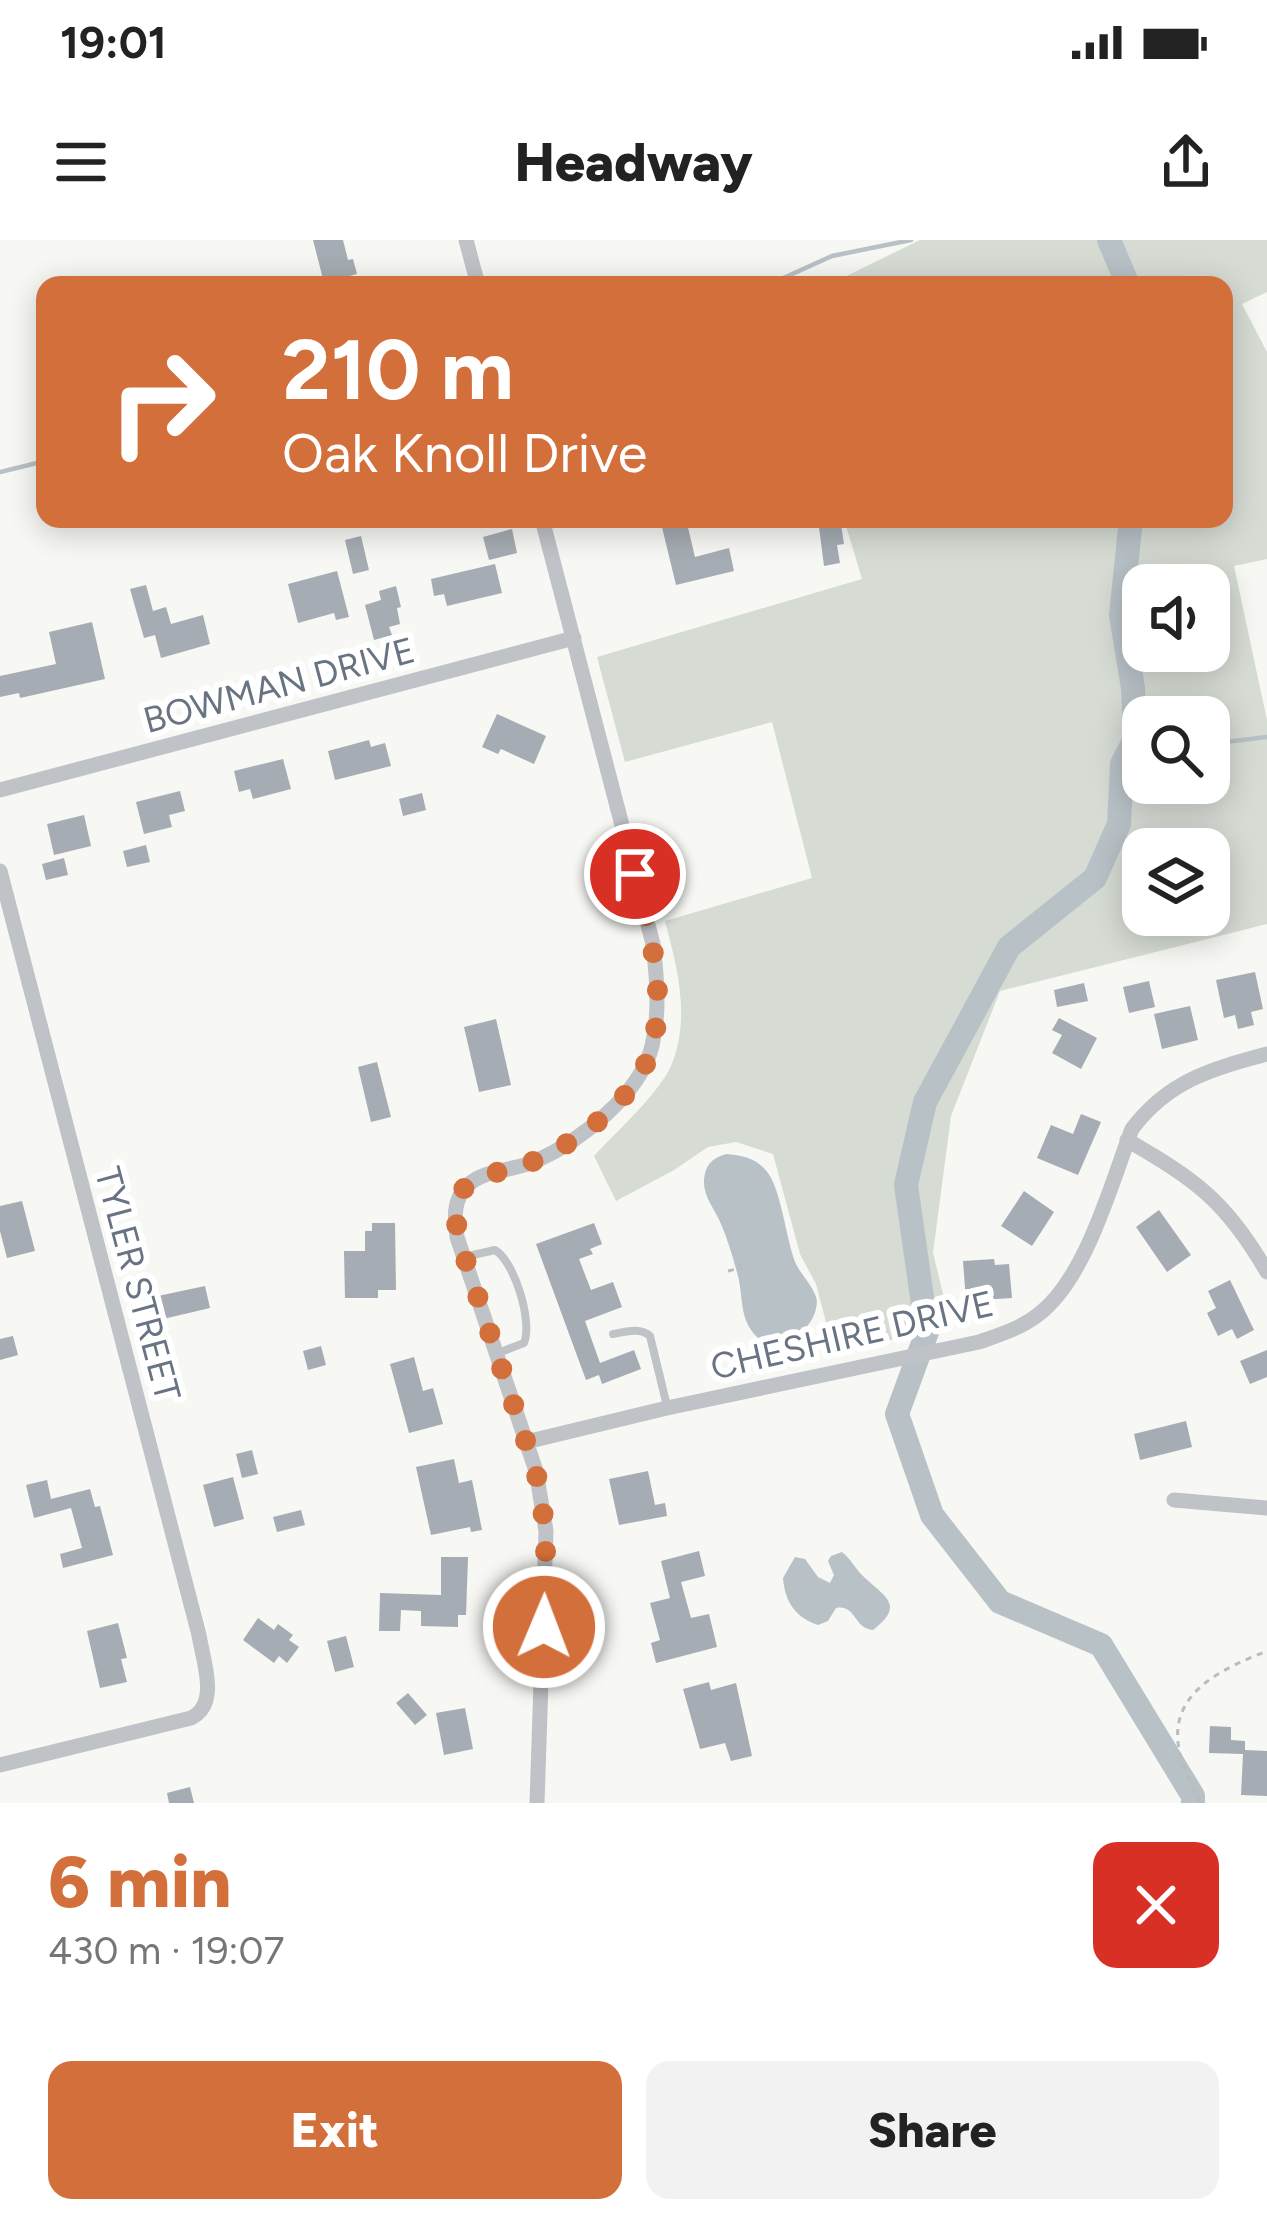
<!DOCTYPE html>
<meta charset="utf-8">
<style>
:root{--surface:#fff;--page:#f2f2f2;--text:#222;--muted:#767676;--accent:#d26f3a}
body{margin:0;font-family:Figtree,sans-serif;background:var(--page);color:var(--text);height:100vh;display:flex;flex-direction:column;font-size:45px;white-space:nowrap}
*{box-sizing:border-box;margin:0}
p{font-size:39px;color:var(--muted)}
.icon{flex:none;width:66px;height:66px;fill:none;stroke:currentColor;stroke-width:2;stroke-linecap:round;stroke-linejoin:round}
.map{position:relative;height:1563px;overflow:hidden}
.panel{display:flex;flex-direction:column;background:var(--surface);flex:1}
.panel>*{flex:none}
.hud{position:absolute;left:36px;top:36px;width:1197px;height:252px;border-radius:24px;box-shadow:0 6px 30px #0003;background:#d26f3a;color:#fff;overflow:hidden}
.controls{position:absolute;left:1122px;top:324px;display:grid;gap:24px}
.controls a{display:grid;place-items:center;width:108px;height:108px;border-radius:24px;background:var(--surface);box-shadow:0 6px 30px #0003;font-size:60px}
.pin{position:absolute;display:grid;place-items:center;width:102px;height:102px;color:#fff;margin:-51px;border:6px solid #fff;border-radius:50%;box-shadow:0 3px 12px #0007}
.me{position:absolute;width:132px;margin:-66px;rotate:1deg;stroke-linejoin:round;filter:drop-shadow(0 0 9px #0008)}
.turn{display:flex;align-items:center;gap:42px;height:252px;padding:0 48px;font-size:54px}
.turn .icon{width:156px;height:156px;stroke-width:2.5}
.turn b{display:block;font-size:84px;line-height:102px}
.round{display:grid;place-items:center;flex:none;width:126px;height:126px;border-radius:24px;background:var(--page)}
.headline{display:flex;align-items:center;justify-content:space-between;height:204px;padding:0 48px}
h1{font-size:72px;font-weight:800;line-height:90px;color:var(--accent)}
.button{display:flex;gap:24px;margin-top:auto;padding:24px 48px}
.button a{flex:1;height:138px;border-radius:24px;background:var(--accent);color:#fff;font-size:48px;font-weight:800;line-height:138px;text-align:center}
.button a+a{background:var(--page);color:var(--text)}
.status{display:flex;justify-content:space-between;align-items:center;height:84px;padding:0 60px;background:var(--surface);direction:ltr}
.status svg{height:33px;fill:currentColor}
header{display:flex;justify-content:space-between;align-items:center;height:156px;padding:0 48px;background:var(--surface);font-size:54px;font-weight:800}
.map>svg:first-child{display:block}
.green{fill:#d6dbd4;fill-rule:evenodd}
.water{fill:#b8c1c6}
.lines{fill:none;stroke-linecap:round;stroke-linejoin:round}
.stream{stroke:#b8c1c6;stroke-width:4.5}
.river{stroke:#b8c1c6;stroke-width:24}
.building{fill:#a6acb3}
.path{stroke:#b9bbbe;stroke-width:3;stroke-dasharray:6 6;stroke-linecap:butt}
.service{stroke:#bfc2c6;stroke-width:8}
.minor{stroke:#bfc2c6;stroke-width:15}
.route{stroke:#d26f3a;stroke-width:21;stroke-dasharray:0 37.8}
.labels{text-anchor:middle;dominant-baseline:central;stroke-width:12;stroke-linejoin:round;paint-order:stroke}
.street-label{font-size:36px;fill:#697482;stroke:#fff}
</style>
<div class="status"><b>19:01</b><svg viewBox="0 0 49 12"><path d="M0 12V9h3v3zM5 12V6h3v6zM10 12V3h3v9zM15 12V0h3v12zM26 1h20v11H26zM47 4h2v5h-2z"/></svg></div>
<header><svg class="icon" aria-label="menu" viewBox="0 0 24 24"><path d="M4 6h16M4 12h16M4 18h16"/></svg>Headway<svg class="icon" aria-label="share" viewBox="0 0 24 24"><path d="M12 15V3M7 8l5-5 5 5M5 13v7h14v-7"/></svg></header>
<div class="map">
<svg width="1267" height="1563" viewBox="0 0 1267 1563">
<rect width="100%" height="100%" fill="#f7f7f4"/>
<!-- green -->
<path class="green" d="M920 0H1267V52L1242 64 1267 112V319L1234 326 1267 480V684L1000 751 951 876 933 1013 952 1090 833 1109 816 1044 800 1014 773 914 736 902 708 907 674 930 616 961 594 916C616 892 663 850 673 821 690 774 677 727 665 681L812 638 772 482 625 522 597 417 862 339 844 279H1224V45H828ZM1143 345H1209V411H1143ZM1143 477H1209V543H1143ZM1143 609H1209V675H1143Z"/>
<!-- water -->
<path class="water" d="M726 914C743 915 758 919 768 933 780 949 786 994 793 1016 797 1032 811 1042 816 1057 818 1063 816 1070 814 1075 803 1100 782 1101 758 1098 737 1078 745 1056 736 1029 732 1014 727 998 721 984 715 969 703 957 704 940 705 925 712 918 726 914Z
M842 1312C851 1319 854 1327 862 1335 883 1356 907 1364 873 1390 853 1388 856 1364 836 1368L828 1381 818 1385C795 1377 785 1362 783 1338L795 1317 805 1319 818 1337 830 1343 834 1335 828 1321 831 1316Z"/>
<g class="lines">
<!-- stream -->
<path class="stream" d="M768 45 832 16 911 0
M0 232 45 221
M1135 499 1143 500
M1209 504 1267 497"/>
<!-- river -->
<path class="river" d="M1109 0 1128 45
M1131 279 1121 375 1133 448 1135 499 1122 524 1119 584 1095 638 1009 707 925 862 906 945 927 1092 897 1174 932 1275 1000 1362 1101 1405 1193 1556V1563"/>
</g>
<!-- building -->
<path class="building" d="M313 0H343L348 20 353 19 357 34 324 43Z
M660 279H686L695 317 729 308 734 331 676 345Z
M841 284 844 304 837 305 840 323 824 326 819 287Z
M512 289 517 313 489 320 483 297Z
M361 296 369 330 353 334 345 300Z
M495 324 502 353 447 366 444 354 434 356 431 339Z
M337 331 349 377 336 380 334 373 298 383 288 344Z
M146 345 153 371 166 367 171 384 203 375 210 404 161 418 155 395 144 398 130 349Z
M396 346 401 367 397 368 400 384 389 387 392 395 374 400 365 365 381 360 379 351Z
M92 382 105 439 20 458 19 453 0 457V436L56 424 49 392Z
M497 474 546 496 534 524 501 509 498 514 482 507Z
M369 500 371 507 385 503 391 526 335 540 328 511Z
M283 519 291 549 253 559 250 549 239 552 234 531Z
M180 551 185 571 169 575 172 587 144 594 136 562Z
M422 553 426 570 403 576 399 559Z
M84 575 91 606 54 615 47 584Z
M146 605 150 622 127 627 123 611Z
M64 618 68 635 46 640 42 624Z
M1255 732 1263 769 1251 772 1254 785 1238 789 1235 775 1224 778 1216 740Z
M1149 741 1155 767 1129 773 1123 747Z
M1084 743 1088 761 1057 767 1054 750Z
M1190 766 1198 800 1162 809 1154 774Z
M1059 778 1097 798 1081 829 1052 813 1062 795 1052 790Z
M496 779 511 845 479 852 464 787Z
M377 822 391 877 371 882 358 827Z
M1081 874 1101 882 1078 935 1037 918 1051 885 1073 894Z
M1024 951 1054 972 1032 1006 1001 986Z
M22 961 35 1011 7 1018 0 991V966Z
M1159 970 1191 1015 1167 1032 1136 987Z
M372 983H395L396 1050H378V1058H345L344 1011H365V991H372Z
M594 983 602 1004 590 1009 593 1014 579 1019 591 1050 613 1042 622 1067 585 1081 600 1123 634 1110 641 1129 602 1144 599 1135 586 1140 536 1004Z
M994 1019 995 1025 1009 1024 1012 1058 966 1061 963 1021Z
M1230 1040 1254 1090 1237 1099 1232 1089 1218 1096 1207 1073 1216 1068 1208 1051Z
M205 1046 210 1068 163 1079 158 1056Z
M13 1096 18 1115 0 1120V1099Z
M321 1106 326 1125 308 1130 303 1111Z
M1267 1110V1137L1250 1144 1240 1121Z
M414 1117 423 1151 433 1148 443 1184 409 1193 390 1124Z
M1186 1181 1192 1207 1140 1220 1134 1194Z
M252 1210 258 1234 242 1238 236 1214Z
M454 1219 459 1243 472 1240 482 1290 471 1292 470 1287 431 1295 416 1227Z
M648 1231 655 1265 665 1263 667 1276 619 1285 609 1239Z
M233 1237 244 1279 214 1287 203 1245Z
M47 1240 51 1259 90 1249 95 1267 100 1266 113 1315 63 1328 60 1314 82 1308 71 1268 34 1278 26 1245Z
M301 1270 305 1285 277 1292 273 1277Z
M699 1311 705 1336 681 1342 691 1378 709 1374 717 1407 656 1423 651 1403 660 1400 650 1363 670 1358 661 1321Z
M441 1317H468L466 1375H458V1387L421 1386V1371L401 1370 400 1391H379L380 1353 441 1355Z
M258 1378 274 1390 278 1384 293 1395 289 1400 299 1407 287 1423 279 1416 274 1423 243 1400Z
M118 1383 127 1418 121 1419 127 1442 100 1448 87 1391Z
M346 1396 354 1427 335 1432 327 1401Z
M709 1442 711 1450 736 1443 752 1516 731 1521 725 1503 700 1509 683 1449Z
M408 1453 427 1475 415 1485 396 1463Z
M465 1468 473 1509 444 1515 436 1473Z
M1210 1486 1231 1487V1500L1245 1501V1510L1267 1511V1556L1241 1555 1243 1514 1209 1513Z
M190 1547 194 1563H169L167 1553Z"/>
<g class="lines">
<!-- path -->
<path class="path" d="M740 1024 742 1031
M728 1031 741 1028
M1200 1563C1193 1546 1182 1527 1179 1509 1168 1452 1224 1428 1267 1411"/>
<!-- service -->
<path class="service" d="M464 1017 495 1010C514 1021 533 1081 524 1103L498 1113
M613 1094C625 1092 640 1087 650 1096L667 1166"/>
<!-- minor -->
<path class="minor" d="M466 0 478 45
M0 550 574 398
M0 631 199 1395C203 1421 220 1464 191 1478L0 1525
M1127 900C1196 940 1226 961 1267 1032
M526 1202 667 1168 979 1102C999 1095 1022 1088 1039 1074 1086 1038 1111 944 1132 889 1168 841 1211 829 1267 814
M1174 1260 1267 1268
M537 1563 546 1291 536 1231 457 997C455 979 452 960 468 945 485 929 514 931 536 921 580 901 640 855 652 806 660 772 657 738 653 704L542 279"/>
</g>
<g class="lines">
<!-- route -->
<path class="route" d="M544 1387 546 1291 536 1232 458 997C456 979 453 959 467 945 483 931 500 934 519 927 569 909 637 862 652 807 667 749 649 690 635 634"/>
</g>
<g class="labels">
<!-- street labels -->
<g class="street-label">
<text transform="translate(279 445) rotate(-15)">BOWMAN DRIVE</text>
<text transform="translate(138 1044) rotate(75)">TYLER STREET</text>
<text transform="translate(852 1095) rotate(-13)">CHESHIRE DRIVE</text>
</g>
</g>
</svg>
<div class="controls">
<a><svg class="icon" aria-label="sound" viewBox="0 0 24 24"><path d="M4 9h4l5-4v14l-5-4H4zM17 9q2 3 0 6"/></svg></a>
<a><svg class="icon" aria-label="search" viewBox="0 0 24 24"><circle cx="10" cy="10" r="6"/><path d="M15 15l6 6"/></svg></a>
<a><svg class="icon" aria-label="layers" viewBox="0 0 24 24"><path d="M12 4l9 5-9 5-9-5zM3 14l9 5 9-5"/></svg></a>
</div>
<div class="pin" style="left:635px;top:634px;background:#d93025"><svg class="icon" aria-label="arrive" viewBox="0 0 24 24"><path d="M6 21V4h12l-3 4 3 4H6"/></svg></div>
<svg class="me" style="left:544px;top:1387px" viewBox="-20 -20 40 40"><circle r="17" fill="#d26f3a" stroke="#fff" stroke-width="3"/><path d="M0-11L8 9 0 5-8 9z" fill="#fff"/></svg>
<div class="hud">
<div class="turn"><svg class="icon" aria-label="right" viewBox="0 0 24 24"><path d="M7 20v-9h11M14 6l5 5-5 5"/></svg><div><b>210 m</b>Oak Knoll Drive</div></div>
</div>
</div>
<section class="panel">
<div class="headline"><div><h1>6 min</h1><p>430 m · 19:07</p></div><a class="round" style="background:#d93025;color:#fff"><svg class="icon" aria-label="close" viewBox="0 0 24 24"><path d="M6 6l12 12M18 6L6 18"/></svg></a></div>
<div class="button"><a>Exit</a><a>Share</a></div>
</section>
